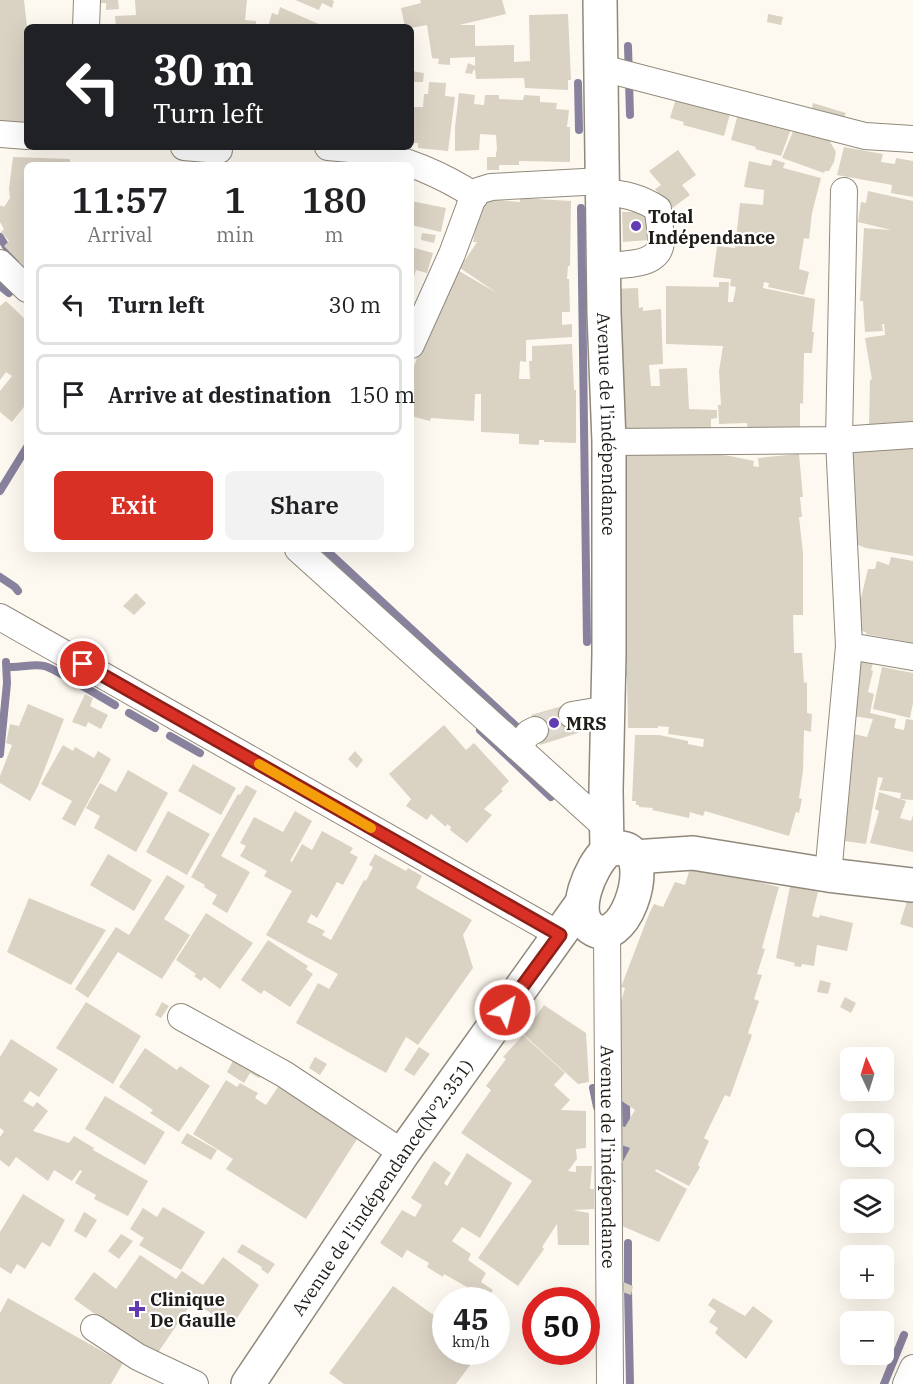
<!DOCTYPE html>
<meta charset="utf-8">
<style>
:root{--surface:#fff;--page:#f2f2f2;--text:#202124;--muted:#757577;--line:#e0e0e0;--accent:#d93025}
body{margin:0;font-family:"IBM Plex Serif",serif;background:var(--page);color:var(--text);height:100vh;display:flex;flex-direction:column;font-size:22px;white-space:nowrap}
*{box-sizing:border-box;margin:0}
p{font-size:20px;color:var(--muted)}
.icon{flex:none;width:33px;height:33px;fill:none;stroke:currentColor;stroke-width:2;stroke-linecap:round;stroke-linejoin:round}
.map{position:relative;flex:1;overflow:hidden}
.sheet{position:absolute;left:24px;top:162px;width:390px;height:390px;display:flex;flex-direction:column;background:var(--surface);border-radius:9px;box-shadow:0 6px 24px #0002}
.sheet>*{flex:none}
.banner{position:absolute;left:24px;top:24px;width:390px;height:126px;border-radius:9px;box-shadow:0 6px 24px #0002;background:#202124;color:#fff;overflow:hidden}
.needle{width:39px;rotate:356deg}
.buttons{position:absolute;left:840px;top:1047px;display:grid;gap:12px}
.buttons a{display:grid;place-items:center;width:54px;height:54px;border-radius:9px;background:var(--surface);box-shadow:0 6px 24px #0002;font-size:30px}
.speed{position:absolute;left:432px;top:1287px;display:flex;gap:12px;font-size:30px;font-weight:700;text-align:center}
.speed>*{display:grid;place-content:center;width:78px;height:78px;border-radius:50%;background:var(--surface);box-shadow:0 6px 24px #0002;line-height:1}
.speed small{font-size:15px;font-weight:400}
.speed .limit{border:9px solid #d22;background:#fff;color:#111}
.pin{position:absolute;display:grid;place-items:center;width:51px;height:51px;color:#fff;margin:-26px;border:3px solid #fff;border-radius:50%;box-shadow:0 2px 6px #0007}
.me{position:absolute;width:66px;margin:-33px;rotate:36deg;stroke-linejoin:round;filter:drop-shadow(0 0 4px #0008)}
.turn{display:flex;align-items:center;gap:21px;height:126px;padding:0 30px;font-size:27px}
.turn .icon{width:78px;height:78px;stroke-width:2.5}
.turn b{display:block;font-size:42px;line-height:51px}
.eta{display:flex;justify-content:space-evenly;align-items:center;height:102px;text-align:center}
.eta b{font-size:36px;font-weight:600;line-height:42px}
.cta{display:flex;gap:12px;margin-top:auto;padding:12px 30px}
.cta a{flex:1;height:69px;border-radius:9px;background:var(--accent);color:#fff;font-size:24px;font-weight:600;line-height:69px;text-align:center}
.cta a+a{background:var(--page);color:var(--text)}
ul{padding:0;list-style:none}
li{display:flex;align-items:center;gap:18px;height:81px;margin:0 12px 9px;padding:0 18px;border:3px solid var(--line);border-radius:9px}
li div{flex:1}
li b{display:block;font-size:22px}
li em{font-style:normal}
.map>svg:first-child{display:block}
.lines{fill:none;stroke-linecap:round;stroke-linejoin:round}
.stream{stroke:#88829e;stroke-width:8}
.building{fill:#dad2c3}
.minor-tunnel{stroke:#ddd8d0;stroke-width:26;stroke-dasharray:26 13;stroke-linecap:butt}
.minor-casing{stroke:#90897b;stroke-width:28}
.major-casing{stroke:#90897b;stroke-width:36}
.minor{stroke:#fff;stroke-width:26}
.major{stroke:#fff;stroke-width:33}
.route-casing{stroke:#8d1f18;stroke-width:15}
.route{stroke:#d93025;stroke-width:10}
.slow{stroke:#f59e0b;stroke-width:10}
.poi-dot{fill:#623bb3;stroke:#fff;stroke-width:2}
.labels{text-anchor:middle;dominant-baseline:central;stroke-width:4.5;stroke-linejoin:round;paint-order:stroke}
.poi-label{font-size:18px;font-weight:bold;fill:#201d18;stroke:#fff;text-anchor:start}
.street-label{font-size:18px;fill:#201d18;stroke:#fff}
</style>
<div class="map">
<svg width="913" height="1384" viewBox="0 0 913 1384">
<rect width="100%" height="100%" fill="#fef9f0"/>
<g class="lines">
<!-- stream -->
<path class="stream" d="M628 46 630 115
M578 83 579 130
M581 208 587 642
M0 237 15 261
M0 286 9 293
M0 491 27 447
M325 549 518 728
M0 577 15 587 18 591
M9 667C21 668 34 663 44 666 50 667 57 672 63 675
M74 681 115 705
M129 713 155 728
M480 730 551 797
M170 736 200 753
M0 754 7 683 6 662
M593 1088 597 1107
M626 1101 627 1163
M628 1243V1286
M628 1290 630 1384
M884 1384 904 1335"/>
</g>
<!-- building -->
<path class="building" d="M0 0H24L27 27V131L0 123Z
M96 0H118L119 9 106 10V3H96Z
M135 0H247L245 20 256 21V27H116L115 16 136 15Z
M295 0H332L334 1 332 8 322 3 319 10Z
M420 0H502L506 14 459 25H475V46L514 45V62L530 61 529 15 568 14 571 80H568V90L525 88 524 78 476 79 475 70 474 69 472 74 465 73 468 63 475 66V57L450 58V65L438 64 439 59 432 58 427 25 411 28 405 27 401 8 421 3Z
M280 7 321 25 320 27H268L272 13 278 15Z
M768 14 783 17 781 25 767 22Z
M411 71 424 73 423 82H411Z
M429 82 446 83 445 96 455 97 448 151 418 148V143H411V107H423L424 94H428Z
M459 93 475 95 474 104 484 105 485 95H499V99L523 100 524 95 540 96V102L557 103 556 109 569 110 567 127H570V162L519 161V165H499V170H487V157H496V152L497 151 496 135 480 134 479 150 455 151V127Z
M677 95 731 110 724 136 683 125 684 122 670 118Z
M813 103 846 113 844 117 812 108Z
M738 114 791 129 781 156 755 149 756 147 731 140Z
M794 129 829 140 836 152 834 162 829 171H825L824 173 782 158Z
M844 147 883 154 881 162 895 164 896 158 913 161V197L891 193 892 185 837 175Z
M678 150 696 175 682 185 690 195 671 209 655 189 661 185 649 171Z
M13 157 70 159V165H27V270L4 246 9 241 1 232 4 229 0 222V207L1 205 4 207 10 198 9 189Z
M773 159 785 163 783 168 821 178 812 213 809 239 804 238 799 269 809 272 804 295 768 287 769 283 764 282 763 288 815 299 812 332H814L812 353H804L803 404 800 403V428L748 430 747 423 719 424 718 405H721L719 371 723 346 666 344V286L719 287V282H729L728 302H733L736 287 730 286 731 279 713 277 717 246 735 248 740 203 763 205 764 190 744 187 749 161 771 166Z
M868 191 913 201V423L904 427 869 425 870 379 872 380 865 338 885 335 884 324H882L883 331 865 332 863 301H860L864 228 891 230 858 222 861 202 866 203Z
M520 198 571 201 570 266H568L567 279H569L570 312H562V325L572 324V337L526 340V362L520 361 519 379H530L529 361H532V346L572 344 574 390H576V443L544 442V440H539V445L519 444V434L481 432V394H475L474 421 431 418 430 421 411 416V375L429 322 432 323 459 271 497 293 460 268 477 242H473L481 199 520 202Z
M411 201 446 208 441 232 411 225Z
M622 212H648L649 240 623 242Z
M422 233 436 235 434 243 421 240Z
M411 247 433 253 427 273 416 270 412 284Z
M638 288 639 308 643 307V311L661 309 663 364 649 365 651 386H660L659 369 687 368 689 409 717 410V418L711 419V431L618 436 613 289Z
M6 301 27 321V403L12 422 0 412V391L12 376 6 372 0 380V306Z
M913 440V556L866 548 850 542 842 449Z
M620 446 678 449 730 456 754 461 753 466 759 467 758 458 799 454 803 497H800L802 517H799L803 553V615H793L794 653H802L804 683 807 682V713L812 714 811 732 804 730 803 771 799 798 802 799 799 813 796 812 789 836 705 811 703 816 690 812 689 818 652 810 653 808 639 807V805H636V801H632L635 735H659L688 741V744L703 747 704 739 668 734 669 727 658 726V728H628L627 677H621V667H627V665H617Z
M891 557 913 561V643L866 634V632L861 631 862 627 853 625 854 595 861 598 868 569H875L877 561 889 565Z
M136 593 146 603 134 615 123 606Z
M855 658 873 663 871 670 873 671 868 692 874 694 870 713 896 719 894 728 904 730 906 719 913 720V800L900 799 901 793 879 790 883 778 878 777 866 844 836 840 854 734 867 737 873 719 846 715Z
M882 667 913 673V703L910 718 873 709Z
M85 694 93 698 90 706 108 715 101 729 88 722 86 727 72 722Z
M28 704 64 719 38 786 30 801 0 783V776L12 745 6 743 10 724 19 726Z
M569 704 578 733 540 745 531 715Z
M444 725 466 750 474 743 509 781 501 789 503 791 484 809 492 815 467 843 450 830 451 827 447 824 446 827 431 814 427 820 406 806 411 799 389 774Z
M63 745 73 751 75 747 94 758 98 751 111 759 75 826 62 819 72 801 41 784Z
M355 751 363 760 357 768 348 759Z
M193 764 236 788 221 815 178 791Z
M128 770 168 793 136 852 94 828 100 816 86 808 100 783 116 792Z
M246 785 257 791 221 856 250 872 227 913 212 904 217 895 204 887 205 885 191 877 238 794 240 795Z
M879 792 906 801 900 818 911 821 913 815V852L870 843 879 811 875 809Z
M168 811 210 834 187 875 146 852Z
M295 811 312 821 290 861 292 862 302 844 312 850 322 831 353 848 350 853 358 857 343 885 337 882 317 918 311 914 307 922 325 931 322 935 331 940 364 880 366 881 373 867 369 865 375 854 406 871 408 868 422 876 416 888 472 920 463 935 473 968 418 1045 406 1037 386 1073 296 1023 318 983 329 989 338 974 266 935 292 891 264 876 267 871 240 856 246 846 240 843 254 817 283 832Z
M108 854 152 880 134 911 90 885Z
M691 865 779 887 762 948 765 949 757 974 762 975 754 999 759 1001 748 1033 752 1035 730 1097 725 1095 704 1138 709 1141 698 1165 700 1167 689 1186 656 1169 655 1171 687 1189 659 1242 613 1222 616 1175 630 1148 613 1142 615 1124 625 1127 635 1110 613 1095 611 1036 625 988 621 987 649 914 654 904 663 907 675 882 685 885Z
M167 875 185 886 164 919 190 935 162 979 118 952 88 998 75 989 116 927 129 935Z
M790 886 818 892 812 916 819 918 820 915 853 923 847 951 817 945 814 966 802 964 801 967 794 966 795 963 776 958Z
M29 898 106 930 71 985 7 952Z
M907 901 913 903V928L900 924Z
M206 913 253 943 220 989 204 977 201 981 194 976 196 974 176 960Z
M268 940 308 966 306 969 313 974 290 1007 264 990 261 994 241 980Z
M820 980 831 983 828 994 817 992Z
M845 997 856 1003 851 1013 840 1007Z
M86 1002 141 1036 113 1084 56 1048Z
M162 1002 169 1006 161 1018 155 1015Z
M544 1005 586 1033 589 1082 578 1084 523 1034Z
M523 1035 565 1073 554 1085 570 1100 561 1110 586 1111V1148L576 1149 577 1159 568 1171 576 1172V1166H592L590 1189H594V1209L573 1210 589 1213V1245H558L557 1224 542 1247 544 1249 518 1286 478 1258 532 1181 461 1133 491 1090 486 1086 506 1059 503 1057Z
M11 1039 58 1069 39 1097 30 1091 23 1101 33 1107 37 1102 48 1111 33 1131 69 1143 74 1136 94 1148 93 1150 148 1181 128 1216 94 1199 96 1195 75 1183 82 1171 80 1170 72 1181 54 1170 48 1181 16 1157 9 1167 0 1160V1137L4 1131 0 1128V1057Z
M419 1047 430 1054 414 1076 404 1070Z
M145 1048 177 1070 180 1066 210 1086 179 1132 150 1113 153 1110 119 1087Z
M235 1057 262 1073 259 1078 250 1073 244 1083 227 1072Z
M315 1057 327 1064 320 1075 309 1068Z
M226 1080 237 1087 240 1083 258 1093 255 1098 266 1105 280 1084 361 1133 306 1219 226 1169 233 1159 193 1134Z
M105 1096 165 1132 145 1165 85 1129Z
M187 1133 217 1150 211 1160 181 1143Z
M467 1153 512 1183 480 1238 462 1227 452 1241 471 1254 468 1260 486 1273 481 1282 493 1290 487 1300H466L461 1297 467 1287 444 1274 443 1277 427 1267 429 1263 407 1250 402 1258 380 1243 402 1210 415 1217 422 1205 411 1198 434 1161 451 1173 444 1183 447 1186Z
M23 1194 65 1220 50 1247 42 1242 25 1269 17 1264 11 1274 0 1267V1232Z
M163 1207 205 1232 181 1270 139 1245 144 1238 130 1229 143 1208 157 1217Z
M84 1212 97 1220 86 1238 74 1231Z
M121 1234 133 1241 119 1259 108 1251Z
M242 1244 275 1264 268 1274 261 1269 262 1267 237 1252Z
M140 1255 176 1279 182 1271 203 1285 223 1257 259 1285 231 1327 193 1301 155 1357 74 1299 94 1272 116 1289Z
M623 1282 633 1286 631 1295 620 1291Z
M393 1286 446 1324V1352H480L456 1384H344L329 1373Z
M8 1298 123 1363 111 1384H0V1313Z
M713 1298 745 1316 753 1306 773 1321 746 1359 715 1333 718 1328 709 1322 716 1311 708 1305Z"/>
<g class="lines">
<!-- minor-tunnel -->
<path class="minor-tunnel" d="M535 730 572 715"/>
<defs>
<g id="minor">
<path d="M86 27 87 0"/>
<path d="M602 68 865 136 913 139"/>
<path d="M0 134 27 136"/>
<path d="M184 147 219 150"/>
<path d="M328 147C340 148 353 149 365 151 403 158 443 175 475 196"/>
<path d="M603 192C624 194 640 197 658 209 658 218 663 240 660 247 654 267 620 264 604 266"/>
<path d="M0 263 27 289"/>
<path d="M411 345 452 254 472 200 478 191 491 187 603 181"/>
<path d="M609 442 839 440 913 435"/>
<path d="M298 549 607 828"/>
<path d="M0 617 560 935"/>
<path d="M849 646 913 657"/>
<path d="M572 715 608 709"/>
<path d="M517 747 529 733 535 730"/>
<path d="M828 875 849 646 839 440 844 191"/>
<path id="s1" d="M607 931 610 1384"/>
<path d="M181 1017 284 1074 403 1153"/>
<path d="M94 1328 138 1357 195 1384"/>
<path d="M906 1384 913 1368"/>
</g>
<g id="major">
<path id="s2" d="M600 0 604 313 609 442V654L606 790 607 850"/>
<path d="M619 848C622 848 625 848 628 850 652 864 624 952 591 928 570 913 591 866 606 852 609 849 614 849 619 848Z"/>
<path d="M634 857 693 853 828 875 913 885"/>
<path id="s3" d="M248 1384 403 1153 582 903"/>
</g>
</defs>
<!-- minor casing -->
<use href="#minor" class="minor-casing"/>
<!-- major casing -->
<use href="#major" class="major-casing"/>
<!-- minor -->
<use href="#minor" class="minor"/>
<!-- major -->
<use href="#major" class="major"/>
</g>
<g class="lines">
<defs>
<path id="route" d="M83 664 560 935 505 1010"/>
</defs>
<!-- route casing -->
<use href="#route" class="route-casing"/>
<!-- route -->
<use href="#route" class="route"/>
<!-- slow -->
<path class="slow" d="M259 764 371 828"/>
</g>
<!-- markers -->
<g class="poi-dot">
<circle cx="636" cy="226" r="6"/>
<circle cx="554" cy="723" r="6"/>
<path d="M134 1300h6v6h6v6h-6v6h-6v-6h-6v-6h6z"/>
</g>
<g class="labels">
<!-- poi labels -->
<g class="poi-label">
<text x="648" y="216">Total<tspan x="648" dy="21">Indépendance</tspan></text>
<text x="566" y="723">MRS</text>
<text x="150" y="1299">Clinique<tspan x="150" dy="21">De Gaulle</tspan></text>
</g>
<!-- street labels -->
<g class="street-label">
<text stroke="none"><textPath href="#s2" startOffset="424">Avenue de l'indépendance</textPath></text>
<text stroke="none"><textPath href="#s1" startOffset="226">Avenue de l'indépendance</textPath></text>
<text stroke="none"><textPath href="#s3" startOffset="238">Avenue de l'indépendance(N°2.351)</textPath></text>
</g>
</g>
</svg>
<div class="buttons">
<a><svg class="needle" viewBox="-14 -14 28 28"><path d="M0-13l5 13h-10z" fill="#e53935"/><path d="M0 13l5-13h-10z" fill="#757577"/></svg></a>
<a><svg class="icon" aria-label="search" viewBox="0 0 24 24"><circle cx="10" cy="10" r="6"/><path d="M15 15l6 6"/></svg></a>
<a><svg class="icon" aria-label="layers" viewBox="0 0 24 24"><path d="M12 4l9 5-9 5-9-5zM3 14l9 5 9-5"/></svg></a>
<a>+</a>
<a>−</a>
</div>
<div class="speed"><div>45<small>km/h</small></div><div class="limit">50</div></div>
<div class="pin" style="left:83px;top:664px;background:#d93025"><svg class="icon" aria-label="arrive" viewBox="0 0 24 24"><path d="M6 21V4h12l-3 4 3 4H6"/></svg></div>
<svg class="me" style="left:505px;top:1010px" viewBox="-20 -20 40 40"><circle r="17" fill="#d93025" stroke="#fff" stroke-width="3"/><path d="M0-11L8 9 0 5-8 9z" fill="#fff"/></svg>
<div class="banner">
<div class="turn"><svg class="icon" aria-label="left" viewBox="0 0 24 24"><path d="M17 20v-9H6M10 6l-5 5 5 5"/></svg><div><b>30 m</b>Turn left</div></div>
</div>
<section class="sheet">
<div class="eta">
<div><b>11:57</b><p>Arrival</p></div>
<div><b>1</b><p>min</p></div>
<div><b>180</b><p>m</p></div>
</div>
<ul>
<li><svg class="icon" aria-label="left" viewBox="0 0 24 24"><path d="M17 20v-9H6M10 6l-5 5 5 5"/></svg><div><b>Turn left</b></div><em>30 m</em></li>
<li><svg class="icon" aria-label="arrive" viewBox="0 0 24 24"><path d="M6 21V4h12l-3 4 3 4H6"/></svg><div><b>Arrive at destination</b></div><em>150 m</em></li>
</ul>
<div class="cta"><a>Exit</a><a>Share</a></div>
</section>
</div>
